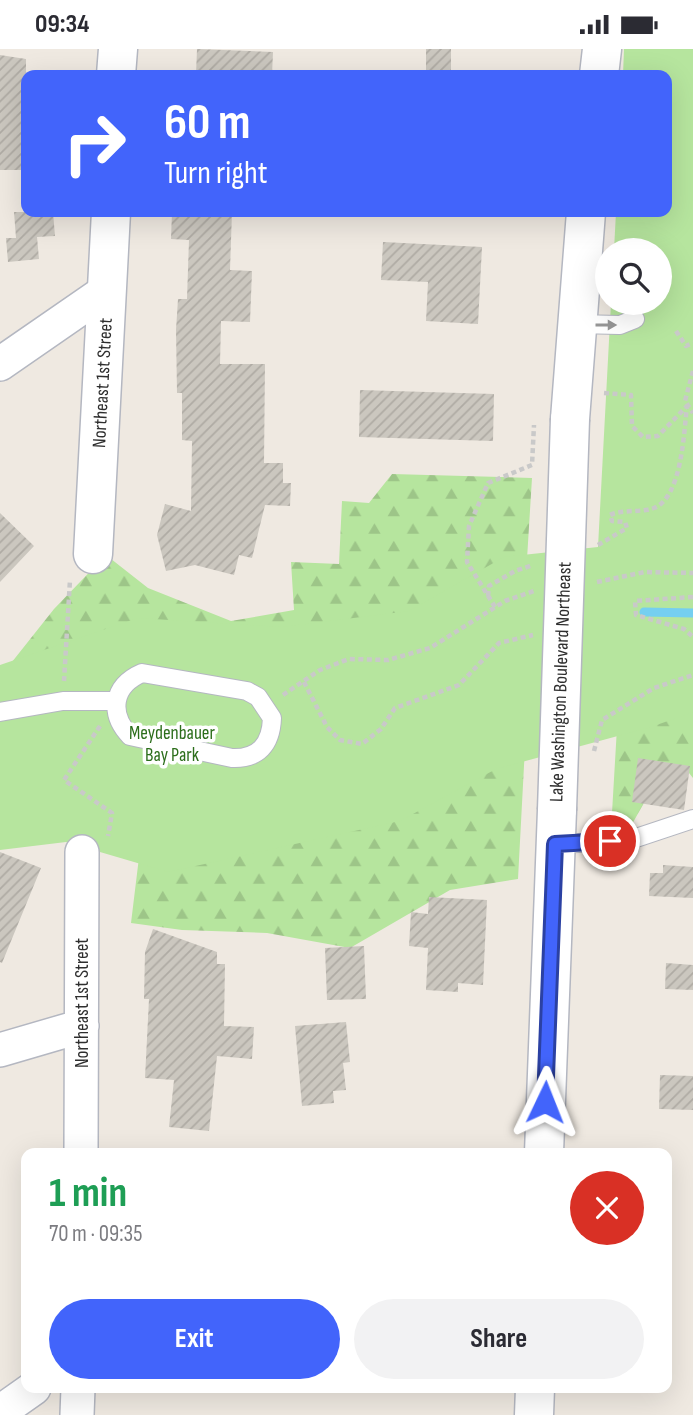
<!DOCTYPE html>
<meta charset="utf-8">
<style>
:root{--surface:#fff;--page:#f2f2f3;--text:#2b2b33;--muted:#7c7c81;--accent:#4264fb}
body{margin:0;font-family:"Sofia Sans Condensed",sans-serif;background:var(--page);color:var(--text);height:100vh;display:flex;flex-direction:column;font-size:26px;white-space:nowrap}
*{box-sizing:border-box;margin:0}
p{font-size:23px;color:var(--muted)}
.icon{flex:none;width:38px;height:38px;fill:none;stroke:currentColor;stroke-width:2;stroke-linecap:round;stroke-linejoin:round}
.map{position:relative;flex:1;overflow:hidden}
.panel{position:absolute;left:21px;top:1099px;width:651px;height:245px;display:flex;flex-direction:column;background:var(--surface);border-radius:14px;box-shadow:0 7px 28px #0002}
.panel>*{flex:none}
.banner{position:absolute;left:21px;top:21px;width:651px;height:147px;border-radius:14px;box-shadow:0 7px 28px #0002;background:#4264fb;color:#fff;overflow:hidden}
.tools{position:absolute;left:595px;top:189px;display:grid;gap:14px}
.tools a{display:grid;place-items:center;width:77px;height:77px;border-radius:50%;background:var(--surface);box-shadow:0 7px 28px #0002;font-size:35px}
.pin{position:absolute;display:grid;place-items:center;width:60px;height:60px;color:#fff;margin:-30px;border:4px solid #fff;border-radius:50%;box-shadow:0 2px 7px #0007}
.me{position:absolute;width:77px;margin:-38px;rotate:2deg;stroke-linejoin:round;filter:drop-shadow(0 0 5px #0008)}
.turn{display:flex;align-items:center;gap:24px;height:147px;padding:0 28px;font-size:32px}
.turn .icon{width:91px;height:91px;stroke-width:2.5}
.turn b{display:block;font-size:49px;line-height:60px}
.round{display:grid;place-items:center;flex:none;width:74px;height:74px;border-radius:37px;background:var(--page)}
.headline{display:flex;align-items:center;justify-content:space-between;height:119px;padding:0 28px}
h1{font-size:42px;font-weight:700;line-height:52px;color:#1e9e55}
.primary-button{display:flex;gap:14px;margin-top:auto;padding:14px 28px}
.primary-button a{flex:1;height:80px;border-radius:42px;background:var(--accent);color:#fff;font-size:28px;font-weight:700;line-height:80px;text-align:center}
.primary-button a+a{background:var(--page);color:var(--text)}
.status{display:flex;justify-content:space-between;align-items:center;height:49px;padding:0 35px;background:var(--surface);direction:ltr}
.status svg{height:19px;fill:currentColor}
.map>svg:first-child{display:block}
.forest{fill:url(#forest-firs)}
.park{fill:#b6e59e}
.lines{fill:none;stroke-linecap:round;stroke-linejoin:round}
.stream{stroke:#75cff0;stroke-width:9}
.building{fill:url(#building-hatch)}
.service-casing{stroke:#b4b7c1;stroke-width:20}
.minor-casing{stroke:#b4b7c1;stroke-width:36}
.tertiary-casing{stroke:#b4b7c1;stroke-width:41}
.secondary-casing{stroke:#b4b7c1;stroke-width:41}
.path{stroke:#c9c9c9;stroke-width:4.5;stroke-dasharray:5 3.5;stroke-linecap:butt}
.service{stroke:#fff;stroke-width:18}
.minor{stroke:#fff;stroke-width:33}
.tertiary{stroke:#fff;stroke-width:38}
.secondary{stroke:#fff;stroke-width:38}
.secondary-bridge-casing{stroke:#b4b7c1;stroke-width:41;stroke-linecap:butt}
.secondary-bridge{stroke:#fff;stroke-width:38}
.oneway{fill:#969696}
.route-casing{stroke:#2b41a3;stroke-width:18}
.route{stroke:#4264fb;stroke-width:12}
.labels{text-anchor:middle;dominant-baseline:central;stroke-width:7;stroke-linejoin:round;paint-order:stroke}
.street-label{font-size:19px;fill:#2e2e2e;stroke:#fff}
.park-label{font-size:19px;fill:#2c6e1b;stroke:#fff}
</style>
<div class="status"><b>09:34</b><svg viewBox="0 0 49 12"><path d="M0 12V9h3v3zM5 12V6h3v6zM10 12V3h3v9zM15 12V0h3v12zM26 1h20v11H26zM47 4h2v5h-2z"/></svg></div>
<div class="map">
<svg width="693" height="1366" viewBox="0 0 693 1366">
<defs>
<pattern id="forest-firs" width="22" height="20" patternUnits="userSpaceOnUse" patternTransform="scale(1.75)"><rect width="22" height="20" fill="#b6e59e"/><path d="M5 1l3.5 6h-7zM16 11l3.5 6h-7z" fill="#9dc588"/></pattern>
<pattern id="building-hatch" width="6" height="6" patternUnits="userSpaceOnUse" patternTransform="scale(1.75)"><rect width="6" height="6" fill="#cbc7bf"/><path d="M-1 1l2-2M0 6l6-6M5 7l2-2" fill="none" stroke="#afaba4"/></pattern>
</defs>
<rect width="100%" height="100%" fill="#efe9e1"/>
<!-- forest -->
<path class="forest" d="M392 425 532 429 524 559 4 623 54 560 106 506 148 539 231 572 294 561 291 513 339 515 342 452 369 454Z
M621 610 693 628V729L689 724 653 738 627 784 611 781Z
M525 698 518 830 450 841 350 899 267 884 182 881 131 874 145 759Z"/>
<!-- park -->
<path class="park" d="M624 0H693V663L651 678 496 720 400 772 168 823 66 793 0 801V616L138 569 282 578 409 562 504 508 598 498 611 254H660V201H614L616 163H667V26H623Z"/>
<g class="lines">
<!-- stream -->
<path class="stream" d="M644 563 693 564"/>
</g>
<!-- building -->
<path class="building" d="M197 0 273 3 272 26H196Z
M426 0H451V26H426Z
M0 6 26 10V121H0Z
M14 163H53L55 187 37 188 39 210 8 213 6 189H16Z
M172 163H232L230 221 252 222 250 273 221 272 220 315H265L264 414H283V434H291L290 457 265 456 252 509 239 506 234 526 195 516 166 522 157 486 165 455 191 462 192 392 182 391V344H177L176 281 178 250H187L189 191 171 190Z
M383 193 482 198 478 275 426 272 428 233 381 231Z
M360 341 494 345 493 392 359 388Z
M0 464 34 497 0 533Z
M638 709 690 717 684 761 632 753Z
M0 803 41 819 2 914 0 913Z
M663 816 693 818V849L649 847 650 824H663Z
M429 848 487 851 483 936 458 934V943L426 941 428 899 409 897 411 863 428 865Z
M153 880 217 903V915H225L224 977 254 978 252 1010 217 1007 209 1082 169 1078 174 1031 145 1029 149 950H144L145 903Z
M364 897 366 950 327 951 325 899Z
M666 914 693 916V941L665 940Z
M346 973 350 1013 343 1014 346 1041 333 1042 334 1054 302 1057 295 977Z
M660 1026 693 1027V1061L659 1060Z"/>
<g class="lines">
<defs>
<path id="service" d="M575 275 620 276 635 270
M142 624 247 642 258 648 272 669C271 696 258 710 232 709L130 687C109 665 112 637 142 624Z
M0 663 63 652H116
M555 795 627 792 693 770"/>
<path id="minor" d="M0 315 107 241
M0 1001 82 977
M81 1104 82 803
M0 1363 34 1339
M77 1366 78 1339"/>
<path id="tertiary" d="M116 26 118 0
M93 505 111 163"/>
<path id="secondary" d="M599 26 602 0
M570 370 586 163
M544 1104 557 761
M534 1366 535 1339"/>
</defs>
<!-- service casing -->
<use href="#service" class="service-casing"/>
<!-- minor casing -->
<use href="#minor" class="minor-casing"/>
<!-- tertiary casing -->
<use href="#tertiary" class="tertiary-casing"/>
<!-- secondary casing -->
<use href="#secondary" class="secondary-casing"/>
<!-- path -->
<path class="path" d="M676 282 686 297 693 294
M693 322 685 352 693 364
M604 344 631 346 632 377 643 388 658 387 687 357
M598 496 627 479 625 473 612 472 610 466C623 460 640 464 654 459 682 448 684 383 687 356
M597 533 645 523 693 524
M488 547 489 537 515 522 533 516
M693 548 635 552 636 566 684 580 693 588
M495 558 467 513 469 477 488 434 532 416 534 376
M64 632 70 531
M304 633 327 678 340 691 362 695 381 680 395 659 459 636 499 594 533 586
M283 646 320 621 349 610 388 611 430 599 505 552 534 542
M100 677 64 731 112 764 108 787
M594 702 602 671 654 639 693 626"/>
<!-- service -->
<use href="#service" class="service"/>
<!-- minor -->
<use href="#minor" class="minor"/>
<!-- tertiary -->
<use href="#tertiary" class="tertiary"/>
<!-- secondary -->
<use href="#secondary" class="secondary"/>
<defs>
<path id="secondary-bridge" d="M557 761 570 370"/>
</defs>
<!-- secondary-bridge casing -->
<use href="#secondary-bridge" class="secondary-bridge-casing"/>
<!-- secondary-bridge -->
<use href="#secondary-bridge" class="secondary-bridge"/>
</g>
<!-- one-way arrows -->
<defs><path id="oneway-solid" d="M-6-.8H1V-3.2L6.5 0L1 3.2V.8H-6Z" transform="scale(1.75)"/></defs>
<use class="oneway" href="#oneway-solid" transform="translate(606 276)"/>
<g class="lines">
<defs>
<path id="route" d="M545 1053 555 795 610 792"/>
</defs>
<!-- route casing -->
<use href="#route" class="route-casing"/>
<!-- route -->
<use href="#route" class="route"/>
</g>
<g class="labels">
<!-- street labels -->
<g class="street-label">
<text transform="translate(103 334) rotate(-87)">Northeast 1st Street</text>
<text transform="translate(561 633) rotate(-88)">Lake Washington Boulevard Northeast</text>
<text transform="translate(82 954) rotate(-90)">Northeast 1st Street</text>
</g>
<!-- park labels -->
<g class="park-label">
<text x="172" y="684">Meydenbauer<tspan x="172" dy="22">Bay Park</tspan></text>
</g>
</g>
</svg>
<div class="tools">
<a><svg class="icon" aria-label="search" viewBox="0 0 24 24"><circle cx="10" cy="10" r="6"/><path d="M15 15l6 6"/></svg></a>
</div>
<div class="pin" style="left:610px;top:792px;background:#d93025"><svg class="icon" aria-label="arrive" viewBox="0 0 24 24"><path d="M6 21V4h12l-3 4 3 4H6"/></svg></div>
<svg class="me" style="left:545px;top:1053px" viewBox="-20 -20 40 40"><path d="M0-17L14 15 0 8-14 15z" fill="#4264fb" stroke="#fff" stroke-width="4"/></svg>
<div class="banner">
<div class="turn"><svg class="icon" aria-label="right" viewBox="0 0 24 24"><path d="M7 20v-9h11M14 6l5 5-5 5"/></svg><div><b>60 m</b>Turn right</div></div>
</div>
<section class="panel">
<div class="headline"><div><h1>1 min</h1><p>70 m · 09:35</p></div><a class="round" style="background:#d93025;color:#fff"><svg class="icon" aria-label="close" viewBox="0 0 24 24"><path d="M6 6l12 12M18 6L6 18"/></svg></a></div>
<div class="primary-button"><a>Exit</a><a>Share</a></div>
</section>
</div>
